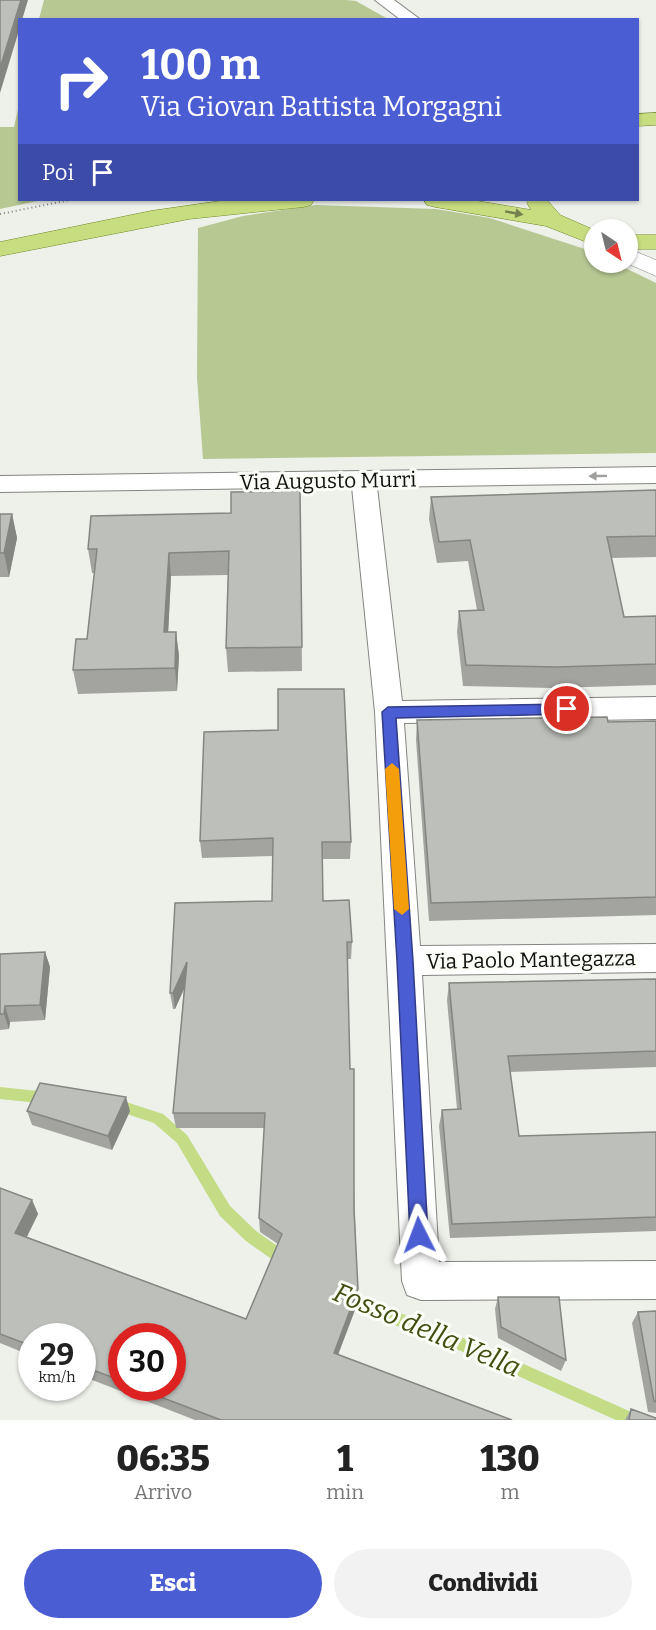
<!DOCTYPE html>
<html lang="it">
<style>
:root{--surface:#fff;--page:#f2f2f2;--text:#222;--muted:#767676;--accent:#4b5dd2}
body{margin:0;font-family:Bitter,serif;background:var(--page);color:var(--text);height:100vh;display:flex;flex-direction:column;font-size:22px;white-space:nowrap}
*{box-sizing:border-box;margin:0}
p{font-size:20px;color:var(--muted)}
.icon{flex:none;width:33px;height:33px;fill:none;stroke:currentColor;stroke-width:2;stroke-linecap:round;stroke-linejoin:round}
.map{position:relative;height:1420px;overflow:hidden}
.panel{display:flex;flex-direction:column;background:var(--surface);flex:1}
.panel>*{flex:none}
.guide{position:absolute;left:18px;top:18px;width:621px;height:183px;border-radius:0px;box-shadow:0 2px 4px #0004;background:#4b5dd2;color:#fff;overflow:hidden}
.needle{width:39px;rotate:145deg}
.tools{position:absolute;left:584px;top:219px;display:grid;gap:12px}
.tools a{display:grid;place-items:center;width:54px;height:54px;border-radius:50%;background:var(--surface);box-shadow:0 2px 4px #0004;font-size:30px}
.speed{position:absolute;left:18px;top:1323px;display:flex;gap:12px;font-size:30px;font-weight:700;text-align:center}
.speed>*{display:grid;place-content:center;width:78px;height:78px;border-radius:50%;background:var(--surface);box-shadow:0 2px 4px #0004;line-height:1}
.speed small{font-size:15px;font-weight:400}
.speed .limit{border:9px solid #d22;background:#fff;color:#111}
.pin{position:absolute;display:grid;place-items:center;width:51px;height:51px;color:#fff;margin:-26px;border:3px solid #fff;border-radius:50%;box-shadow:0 2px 6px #0007}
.me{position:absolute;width:66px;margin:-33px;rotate:357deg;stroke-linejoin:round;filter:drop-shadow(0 0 4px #0008)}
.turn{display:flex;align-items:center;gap:21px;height:126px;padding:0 24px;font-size:27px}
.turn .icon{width:78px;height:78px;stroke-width:2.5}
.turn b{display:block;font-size:42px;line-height:51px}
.then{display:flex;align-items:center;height:57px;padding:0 24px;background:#0003;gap:12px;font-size:22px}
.eta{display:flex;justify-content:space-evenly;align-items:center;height:102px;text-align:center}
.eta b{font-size:36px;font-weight:800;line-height:42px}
.action{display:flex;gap:12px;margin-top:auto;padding:12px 24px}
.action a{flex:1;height:69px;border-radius:36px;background:var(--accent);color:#fff;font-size:24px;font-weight:800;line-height:69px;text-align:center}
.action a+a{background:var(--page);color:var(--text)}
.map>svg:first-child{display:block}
.green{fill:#b7c893}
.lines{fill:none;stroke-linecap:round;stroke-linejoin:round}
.stream{fill:#c3dc85;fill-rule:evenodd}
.minor-casing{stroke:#838580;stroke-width:2}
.tertiary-casing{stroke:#838580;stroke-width:1}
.primary-casing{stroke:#6f8721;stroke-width:1}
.path{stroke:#848681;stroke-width:2;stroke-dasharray:1 3;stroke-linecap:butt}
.minor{fill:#fff;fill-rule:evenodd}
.tertiary{fill:#fff;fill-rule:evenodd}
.primary{fill:#c7dd80;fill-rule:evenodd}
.wall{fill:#a3a4a0;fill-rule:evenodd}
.shaded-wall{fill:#848682}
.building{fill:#bdbfba;stroke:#848682;stroke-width:1.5}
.oneway{fill:#75814d}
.oneway2{fill:#a0a09f}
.route{fill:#4b5dd2;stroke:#313c88;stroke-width:1.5}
.slow{fill:#f59e0b}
.labels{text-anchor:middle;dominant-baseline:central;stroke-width:6;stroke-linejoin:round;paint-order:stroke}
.street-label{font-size:21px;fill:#11110f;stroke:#fbfdf7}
.near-water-label{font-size:27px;font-style:italic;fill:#3f4e0e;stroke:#fbfdf7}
</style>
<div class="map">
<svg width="656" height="1420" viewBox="0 0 656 1420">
<rect width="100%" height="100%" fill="#eef0ea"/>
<!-- green -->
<path class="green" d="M44 0H346L356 1 388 19H39Z
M19 105 20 200H42L0 209V127H14Z
M316 205 436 209 490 218 594 252V262L615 263 656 283V453L203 459 197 378 198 228 243 216Z"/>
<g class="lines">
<!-- stream -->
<path class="stream" d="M0 1087 48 1092 53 1094 55 1098 53 1102 48 1104 0 1099Z
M117 1099 163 1114 187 1135 230 1206 256 1231 290 1255 292 1260 290 1265 285 1267 280 1265 246 1241 220 1216 177 1143 154 1123 112 1109 110 1105 112 1101Z
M346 1292 479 1344 638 1415 641 1420H616L471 1355 341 1304 339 1299 341 1294Z"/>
<defs>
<path id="minor" d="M375 0H394L421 20H401Z
M656 467V483L377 487 402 701 656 697V719L404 723 420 946 656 944V972L422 975 439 1262 656 1261V1299L421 1300 407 1295 402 1281 375 712 352 487 0 492V476Z"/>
<path id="tertiary" d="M627 248 656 260V276L624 262H627Z"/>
<path id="primary" d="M656 113V125L638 126V114Z
M227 200H314L311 205 303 207 189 219 0 256V242L151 211Z
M424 200H472L531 210 527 203 529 200H547L560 215 594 230V245L546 226 435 207 427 205Z
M627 235H656V249H627Z"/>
</defs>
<!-- minor casing -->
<use href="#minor" class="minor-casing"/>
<!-- tertiary casing -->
<use href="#tertiary" class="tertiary-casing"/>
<!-- primary casing -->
<use href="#primary" class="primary-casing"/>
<!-- path -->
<path class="path" d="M0 214 70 200"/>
<!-- minor -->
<use href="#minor" class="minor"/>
<!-- tertiary -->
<use href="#tertiary" class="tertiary"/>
<!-- primary -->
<use href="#primary" class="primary"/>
</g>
<!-- wall -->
<path class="wall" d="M656 490V557L611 558 624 617 656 616V685L552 688 463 686 457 632 459 611 477 610 468 561 437 563 429 519 431 497Z
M300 491 302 671 228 672 226 648 228 575 171 576 168 632H176L179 656 177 691 78 694 73 670 87 639 95 573H92L88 549 231 513Z
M0 514H12L17 538 9 577H0Z
M417 720 608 722 656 721V915L429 921 416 740Z
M204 732 351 842 350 859H322L323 901 352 942 351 959H347L350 1069 358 1302 338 1355 512 1420H195L82 1376V1336H32V1356L0 1343V1188L32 1200 38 1214 27 1237 246 1319 278 1244 260 1232 259 1218 264 1128H176L173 1113 184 989 175 1009H173L170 993 272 901 273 856 202 858 200 841ZM122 1336 172 1388H122Z
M45 952 50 967 45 1020 10 1022 9 1029 0 1030V954Z
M656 979V1067L510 1072 519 1136 656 1132V1231L450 1238 439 1126 442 1110 457 1109 447 1000 449 983Z
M27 1111H130L112 1150 32 1125Z
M498 1297 566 1360 561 1371 498 1338 495 1309Z
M656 1311V1413L648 1412 632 1323 638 1312Z
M631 1409 656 1420H625Z"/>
<!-- shaded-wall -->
<path class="shaded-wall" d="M21 0H28L22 20H20V27L0 93V68Z
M12 514 17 538 9 577 4 553Z
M169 553 171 576 167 656 164 632Z
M176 632 179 656 177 691 175 668Z
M45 952 50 967 45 1020 40 1005Z
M187 962 189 978 175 1009 173 993Z
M5 1006 10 1022 9 1029 4 1014Z
M126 1097 130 1111 112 1150 108 1136Z
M32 1200 38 1214 22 1246 15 1233Z
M358 1289V1302L334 1365V1353Z"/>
<!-- building -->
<path class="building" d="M0 0H21L0 68Z
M656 490V536L607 537 624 617 656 616V664L556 667 466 665 459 611 484 610 470 540 439 542 431 497Z
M300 491 302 647 226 648 229 551 169 553 164 632H176L175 668 73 670 76 639H87L97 549H88L91 516 231 513V492Z
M0 514H12L4 553H0Z
M278 689H344L351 842H322L323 901 349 900 352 942H347L350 1069H354V1210L358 1289 334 1353 512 1420H221L137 1388H172V1336H122V1381L82 1366V1336H32V1346L0 1334V1188L32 1200 15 1233 246 1319 282 1234 259 1218 265 1113H173L187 962 173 993H170L175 903 272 901 273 838 200 841 204 732 278 730Z
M607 717 608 722 656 721V897L431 903 417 720Z
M45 952 40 1005 5 1006 4 1014H0V954Z
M656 979V1051L508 1056 519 1136 656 1132V1217L452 1224 442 1110 461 1109 449 983Z
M40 1083 126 1097 108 1136 27 1111Z
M498 1297H559L566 1360 501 1327Z
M656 1311V1402L654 1401 638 1312Z
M631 1409 656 1418V1420H629Z"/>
<!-- one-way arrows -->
<defs><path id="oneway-solid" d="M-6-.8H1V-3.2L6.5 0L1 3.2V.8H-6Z" transform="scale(1.5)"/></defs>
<use class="oneway" href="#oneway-solid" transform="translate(514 213) rotate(10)"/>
<use class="oneway2" href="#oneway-solid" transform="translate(598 476) rotate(179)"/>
<!-- route -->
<path class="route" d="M567 704 574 709 567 714 396 718 413 961 428 1235 425 1241 419 1244 413 1241 410 1235 397 961 382 712 388 707Z"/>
<!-- slow -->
<path class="slow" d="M392 763 399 769 409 909 402 915 394 909 385 769Z"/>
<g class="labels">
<!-- street labels -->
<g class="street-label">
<text transform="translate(328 481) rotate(-1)">Via Augusto Murri</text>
<text transform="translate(531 960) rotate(-1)">Via Paolo Mantegazza</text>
</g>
<!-- near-water labels -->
<g class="near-water-label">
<text transform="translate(427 1330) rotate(23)">Fosso della Vella</text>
</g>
</g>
</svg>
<div class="tools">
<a><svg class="needle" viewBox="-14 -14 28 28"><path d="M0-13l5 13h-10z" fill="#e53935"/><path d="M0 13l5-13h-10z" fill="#767676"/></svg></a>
</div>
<div class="speed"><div>29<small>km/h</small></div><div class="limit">30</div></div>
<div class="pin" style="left:567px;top:709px;background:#d93025"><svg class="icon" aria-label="arrive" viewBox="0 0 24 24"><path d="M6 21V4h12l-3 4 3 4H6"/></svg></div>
<svg class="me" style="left:419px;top:1235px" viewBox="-20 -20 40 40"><path d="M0-17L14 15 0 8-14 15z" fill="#4b5dd2" stroke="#fff" stroke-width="4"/></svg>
<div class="guide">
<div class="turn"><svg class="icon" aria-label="right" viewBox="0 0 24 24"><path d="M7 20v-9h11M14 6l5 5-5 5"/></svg><div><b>100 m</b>Via Giovan Battista Morgagni</div></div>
<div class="then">Poi<svg class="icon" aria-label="arrive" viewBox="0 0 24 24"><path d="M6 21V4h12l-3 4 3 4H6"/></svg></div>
</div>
</div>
<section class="panel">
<div class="eta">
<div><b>06:35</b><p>Arrivo</p></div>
<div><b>1</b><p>min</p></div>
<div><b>130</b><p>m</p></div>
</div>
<div class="action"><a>Esci</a><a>Condividi</a></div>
</section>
